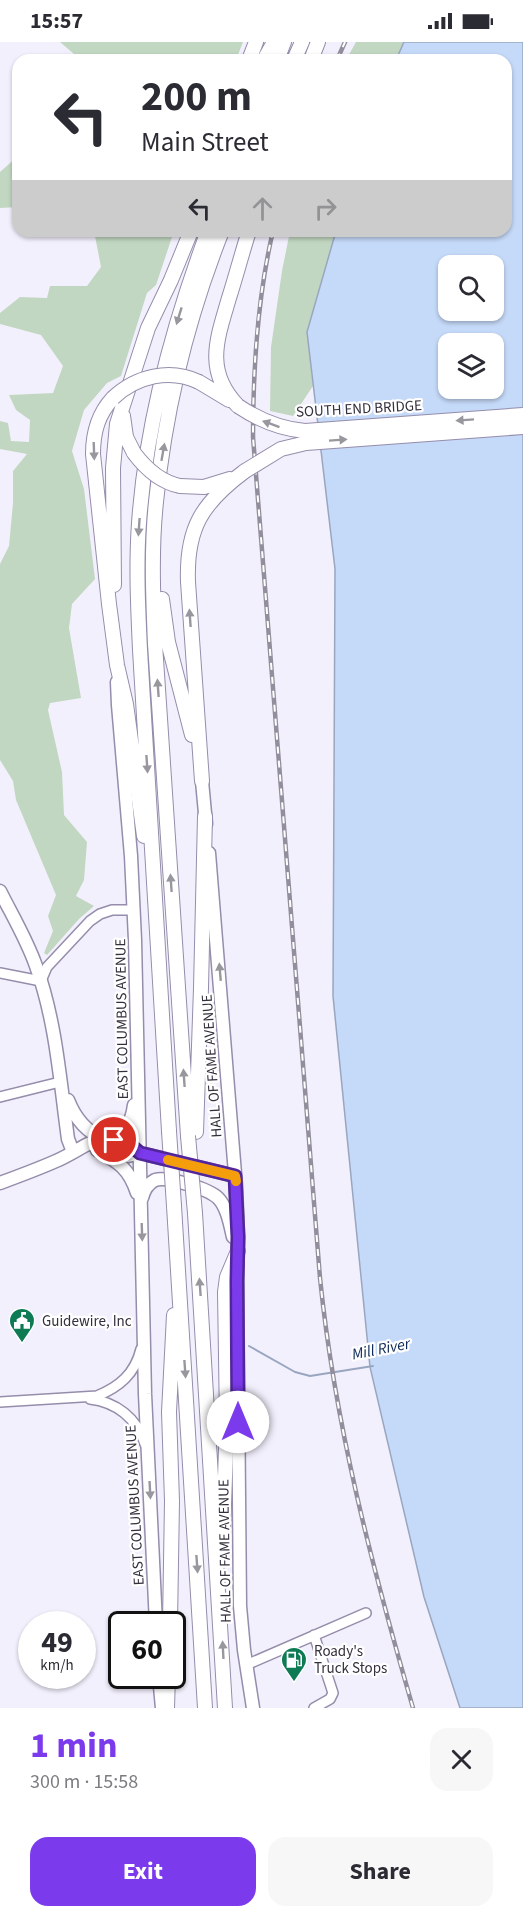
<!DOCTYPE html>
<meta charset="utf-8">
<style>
:root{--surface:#fff;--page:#f7f7f7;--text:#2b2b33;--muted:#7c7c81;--accent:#7c3aed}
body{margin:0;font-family:"Source Sans 3",sans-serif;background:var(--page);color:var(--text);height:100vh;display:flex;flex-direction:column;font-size:22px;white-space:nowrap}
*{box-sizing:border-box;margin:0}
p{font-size:20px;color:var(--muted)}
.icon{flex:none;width:33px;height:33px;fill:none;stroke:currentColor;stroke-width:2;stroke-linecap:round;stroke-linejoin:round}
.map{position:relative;height:1666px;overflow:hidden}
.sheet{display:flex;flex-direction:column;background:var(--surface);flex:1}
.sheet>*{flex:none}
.top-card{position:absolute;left:12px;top:12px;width:500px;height:183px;border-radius:18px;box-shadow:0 2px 4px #0004;background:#fff;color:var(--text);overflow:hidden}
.buttons{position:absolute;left:438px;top:213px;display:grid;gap:12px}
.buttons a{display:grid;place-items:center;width:66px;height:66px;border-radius:12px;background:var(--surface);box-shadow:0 2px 4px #0004;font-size:30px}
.speed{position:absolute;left:18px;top:1569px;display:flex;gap:12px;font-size:30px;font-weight:700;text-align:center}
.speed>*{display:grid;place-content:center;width:78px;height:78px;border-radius:50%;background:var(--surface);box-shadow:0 2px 4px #0004;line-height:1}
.speed small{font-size:15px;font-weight:400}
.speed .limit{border:3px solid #111;border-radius:9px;background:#fff;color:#111}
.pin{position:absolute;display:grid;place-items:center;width:51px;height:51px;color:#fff;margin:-26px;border:3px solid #fff;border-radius:50%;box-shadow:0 2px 6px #0007}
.me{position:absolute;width:66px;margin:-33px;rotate:0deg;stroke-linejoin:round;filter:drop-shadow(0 0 4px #0008)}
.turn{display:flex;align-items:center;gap:21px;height:126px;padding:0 30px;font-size:27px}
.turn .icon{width:78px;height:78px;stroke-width:2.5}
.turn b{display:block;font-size:42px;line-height:51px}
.lanes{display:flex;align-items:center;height:57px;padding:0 30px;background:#0003;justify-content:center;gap:30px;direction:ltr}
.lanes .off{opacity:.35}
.round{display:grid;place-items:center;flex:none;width:63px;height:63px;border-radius:18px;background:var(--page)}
.headline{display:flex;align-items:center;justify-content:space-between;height:102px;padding:0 30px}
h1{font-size:36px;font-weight:700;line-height:45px;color:var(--accent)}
.action{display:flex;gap:12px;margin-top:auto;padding:12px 30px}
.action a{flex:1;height:69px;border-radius:18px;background:var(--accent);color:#fff;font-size:24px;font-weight:700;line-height:69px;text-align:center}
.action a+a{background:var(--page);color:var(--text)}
.status{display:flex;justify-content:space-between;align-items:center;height:42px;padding:0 30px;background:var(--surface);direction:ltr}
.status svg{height:16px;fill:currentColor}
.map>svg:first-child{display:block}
.green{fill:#c2d7c1}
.water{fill:#c5d9f8;stroke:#99a6c0;stroke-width:1.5;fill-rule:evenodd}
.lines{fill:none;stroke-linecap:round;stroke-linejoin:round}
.stream{stroke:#99a6c0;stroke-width:2}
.minor-casing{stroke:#958dab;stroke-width:12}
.major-casing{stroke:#958dab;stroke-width:15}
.highway-casing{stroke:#958dab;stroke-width:16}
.minor{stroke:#fff;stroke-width:9}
.major{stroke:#fff;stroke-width:12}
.highway{stroke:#fff;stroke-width:14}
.rail-casing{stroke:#928e9b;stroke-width:4.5}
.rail{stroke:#fff;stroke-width:2;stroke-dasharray:7;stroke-linecap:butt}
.highway-bridge-casing{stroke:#958dab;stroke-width:16;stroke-linecap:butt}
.highway-bridge{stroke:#fff;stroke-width:14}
.oneway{fill:#99979e}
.route-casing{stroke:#51269a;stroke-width:15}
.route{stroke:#7c3aed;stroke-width:10}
.slow{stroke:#f59e0b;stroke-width:10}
.labels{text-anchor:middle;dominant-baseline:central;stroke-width:4.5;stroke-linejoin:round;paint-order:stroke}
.street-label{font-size:15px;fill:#332f3c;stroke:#fff}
.poi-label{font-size:15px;fill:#332f3c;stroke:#fff;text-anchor:start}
.water-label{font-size:16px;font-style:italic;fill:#0c2856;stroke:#fff}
</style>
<div class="status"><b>15:57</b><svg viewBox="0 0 49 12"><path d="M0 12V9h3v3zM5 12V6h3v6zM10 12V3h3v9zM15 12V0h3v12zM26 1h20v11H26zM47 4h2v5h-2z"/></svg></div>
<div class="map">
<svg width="523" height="1666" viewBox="0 0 523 1666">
<rect width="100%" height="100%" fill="#f3f0fd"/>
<!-- green -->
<path class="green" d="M60 0H243L236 18H73L74 12Z
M356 0H404L396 18H346Z
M18 114V165L0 166V130Z
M94 189H174L156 243 147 251 121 334 107 341 84 368 72 409 84 447 95 537 72 562 69 586 81 656 50 661 48 668 62 730 64 773 87 800 84 838 76 854 94 864 79 877 47 913 44 911 53 889 48 874 56 853 16 758 13 739 0 718V522L9 504 13 461V429L27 412 0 407V379L8 381 11 399 29 400 30 378 16 368 9 353 53 351 63 324 41 293 0 282V271L20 255 47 256 50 244H87L101 225Z
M290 189H336L307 289 313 344 293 374 270 369 271 305 282 229Z"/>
<!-- water -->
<path class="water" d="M404 0H523V1666H460L424 1555 370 1325 333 954 335 527 307 290 336 189H506V18H396ZM448 224H494V268H448ZM448 302H494V346H448Z"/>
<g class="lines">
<!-- stream -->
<path class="stream" d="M249 1304 295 1330 310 1334 373 1324"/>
<defs>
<path id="minor" d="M0 931 41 939 47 925 90 879 100 872 112 868H134
M0 1055 60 1040
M90 1357C116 1360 137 1376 145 1402
M0 1360 97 1354C119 1345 135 1332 141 1307
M246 1623 366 1571
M314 1666 330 1657 333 1651 314 1593"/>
<path id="major" d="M117 640 118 663 131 814 135 898 145 1352 156 1582
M202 739 206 782
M209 811 236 1144 238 1195 237 1239 240 1564 244 1608 253 1666
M0 849C12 873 27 898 36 924 56 979 60 1039 68 1097L73 1110
M68 1058C75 1076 86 1090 104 1097 124 1087 131 1086 134 1063
M97 1108C118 1120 129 1126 137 1151
M104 1108 128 1114 140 1111
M0 1141C19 1134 38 1127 56 1119 90 1104 103 1082 140 1111L235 1134
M142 1156C144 1148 147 1142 155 1138 167 1134 209 1147 218 1156 227 1165 230 1182 233 1195
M159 1634 162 1666"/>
<path id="highway" d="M249 18 256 0
M264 18 274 0
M277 18 284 0
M294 18 302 0
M311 18 318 0
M199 340 229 358
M113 356C98 372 93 390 93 412L109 562 117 623 126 662 144 794
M238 364C204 329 217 297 229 256 236 234 242 211 249 189
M123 374 126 395 134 411
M180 444 204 445 230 437
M114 543 113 426 117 382 148 286 171 238 191 189
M162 557 168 600 192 693
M202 739 188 540C186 486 202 461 245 429
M169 1089 140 608C138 565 136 523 139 481 146 380 173 283 208 189
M196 1090 201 946 205 774
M188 1094 155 602C153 555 151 507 156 460 165 368 188 275 222 189
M174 1164 205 1666
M195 1171 225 1666
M223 1490 227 1380 225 1250 227 1235 238 1209
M170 1582 172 1459 169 1370 174 1273
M167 1666 168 1634"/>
</defs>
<!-- minor casing -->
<use href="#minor" class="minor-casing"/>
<!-- major casing -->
<use href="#major" class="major-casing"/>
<!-- highway casing -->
<use href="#highway" class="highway-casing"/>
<!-- minor -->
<use href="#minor" class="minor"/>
<!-- major -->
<use href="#major" class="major"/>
<!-- highway -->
<use href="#highway" class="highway"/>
<defs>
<path id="rail" d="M337 18 345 0
M273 189C257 257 253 326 253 395L320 1236C335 1384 372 1524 413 1666"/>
</defs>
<!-- rail casing -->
<use href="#rail" class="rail-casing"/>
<!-- rail -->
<use href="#rail" class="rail"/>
<defs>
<path id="highway-bridge" d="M113 356C136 334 170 326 199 340
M238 364C259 378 280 387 305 389L523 373
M134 411C146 427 160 440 180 444
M245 429 281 407 306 401 523 385
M169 1089 174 1164
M188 1094 195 1171"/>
</defs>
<!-- highway-bridge casing -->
<use href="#highway-bridge" class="highway-bridge-casing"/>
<!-- highway-bridge -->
<use href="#highway-bridge" class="highway-bridge"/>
</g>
<!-- one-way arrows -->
<defs><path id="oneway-solid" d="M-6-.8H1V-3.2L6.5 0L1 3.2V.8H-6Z" transform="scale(1.5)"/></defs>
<g class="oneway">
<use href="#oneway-solid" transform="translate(179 274) rotate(107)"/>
<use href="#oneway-solid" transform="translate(465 378) rotate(176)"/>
<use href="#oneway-solid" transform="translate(271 382) rotate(-160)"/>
<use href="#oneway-solid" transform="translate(338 398) rotate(-4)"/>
<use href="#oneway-solid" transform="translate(94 409) rotate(88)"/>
<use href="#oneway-solid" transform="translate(163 410) rotate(-80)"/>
<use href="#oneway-solid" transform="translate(139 485) rotate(94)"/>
<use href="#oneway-solid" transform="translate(190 576) rotate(-94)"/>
<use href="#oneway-solid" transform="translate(158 646) rotate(-94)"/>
<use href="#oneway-solid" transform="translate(147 722) rotate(86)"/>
<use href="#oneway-solid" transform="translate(171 841) rotate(-94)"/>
<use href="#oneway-solid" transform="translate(220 930) rotate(-95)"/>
<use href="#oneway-solid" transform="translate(184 1036) rotate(-94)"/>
<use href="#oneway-solid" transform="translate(142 1190) rotate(88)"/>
<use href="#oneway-solid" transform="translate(200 1245) rotate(-94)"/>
<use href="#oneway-solid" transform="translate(185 1327) rotate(86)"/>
<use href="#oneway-solid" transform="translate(150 1448) rotate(87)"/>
<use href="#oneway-solid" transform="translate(197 1522) rotate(86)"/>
<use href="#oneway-solid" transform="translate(223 1608) rotate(-93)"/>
</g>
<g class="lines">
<defs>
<path id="route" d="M114 1098 128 1101 140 1111 235 1134 238 1195 237 1239 238 1380"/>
</defs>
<!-- route casing -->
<use href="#route" class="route-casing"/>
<!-- route -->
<use href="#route" class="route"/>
<!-- slow -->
<path class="slow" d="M168 1118 235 1134 236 1139"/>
</g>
<!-- icons -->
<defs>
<symbol id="civic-pin" viewBox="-11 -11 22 30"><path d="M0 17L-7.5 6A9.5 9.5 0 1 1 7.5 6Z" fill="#0f7b55" stroke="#fff"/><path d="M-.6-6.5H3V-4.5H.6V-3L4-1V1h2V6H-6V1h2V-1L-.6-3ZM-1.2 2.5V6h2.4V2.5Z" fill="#fff"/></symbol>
<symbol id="fuel-pin" viewBox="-11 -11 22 30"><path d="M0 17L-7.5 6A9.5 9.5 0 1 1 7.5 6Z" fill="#0f7b55" stroke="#fff"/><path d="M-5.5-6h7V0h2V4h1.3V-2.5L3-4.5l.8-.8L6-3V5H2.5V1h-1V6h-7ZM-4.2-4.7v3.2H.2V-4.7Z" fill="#fff"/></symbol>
</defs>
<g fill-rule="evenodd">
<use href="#civic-pin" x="7" y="1264" width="30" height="40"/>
<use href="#fuel-pin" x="279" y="1603" width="30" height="40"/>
</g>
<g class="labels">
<!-- street labels -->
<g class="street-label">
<text transform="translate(359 367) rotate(-3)">SOUTH END BRIDGE</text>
<text transform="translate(122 977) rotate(-91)">EAST COLUMBUS AVENUE</text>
<text transform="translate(212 1024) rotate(-94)">HALL OF FAME AVENUE</text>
<text transform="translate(135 1463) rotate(-93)">EAST COLUMBUS AVENUE</text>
<text transform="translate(225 1509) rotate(-91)">HALL OF FAME AVENUE</text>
</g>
<!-- poi labels -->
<g class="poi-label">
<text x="42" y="1279">Guidewire, Inc</text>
<text x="314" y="1609">Roady's<tspan x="314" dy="17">Truck Stops</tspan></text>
</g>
<!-- water labels -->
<g class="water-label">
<text transform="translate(381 1307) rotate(-11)">Mill River</text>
</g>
</g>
</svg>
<div class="buttons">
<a><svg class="icon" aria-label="search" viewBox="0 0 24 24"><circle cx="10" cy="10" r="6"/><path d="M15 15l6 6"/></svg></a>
<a><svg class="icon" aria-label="layers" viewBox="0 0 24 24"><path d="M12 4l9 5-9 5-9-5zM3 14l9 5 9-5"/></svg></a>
</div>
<div class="speed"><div>49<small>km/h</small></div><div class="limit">60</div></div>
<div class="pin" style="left:114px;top:1098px;background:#d93025"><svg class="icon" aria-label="arrive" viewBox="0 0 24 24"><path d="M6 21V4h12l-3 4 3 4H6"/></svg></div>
<svg class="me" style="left:238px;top:1380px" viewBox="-20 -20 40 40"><circle r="19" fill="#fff"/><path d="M0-13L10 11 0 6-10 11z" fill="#7c3aed"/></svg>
<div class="top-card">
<div class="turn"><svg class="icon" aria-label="left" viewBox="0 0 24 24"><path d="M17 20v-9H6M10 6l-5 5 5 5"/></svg><div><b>200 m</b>Main Street</div></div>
<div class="lanes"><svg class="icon" aria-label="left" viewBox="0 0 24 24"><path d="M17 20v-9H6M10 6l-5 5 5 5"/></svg><svg class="icon off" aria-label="ahead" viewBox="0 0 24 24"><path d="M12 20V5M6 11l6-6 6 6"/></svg><svg class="icon off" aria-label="right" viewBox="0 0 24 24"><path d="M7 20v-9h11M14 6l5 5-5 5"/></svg></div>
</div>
</div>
<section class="sheet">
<div class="headline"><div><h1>1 min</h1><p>300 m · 15:58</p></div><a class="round"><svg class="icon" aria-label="close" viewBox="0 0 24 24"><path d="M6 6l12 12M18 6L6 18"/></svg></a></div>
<div class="action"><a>Exit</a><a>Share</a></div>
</section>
